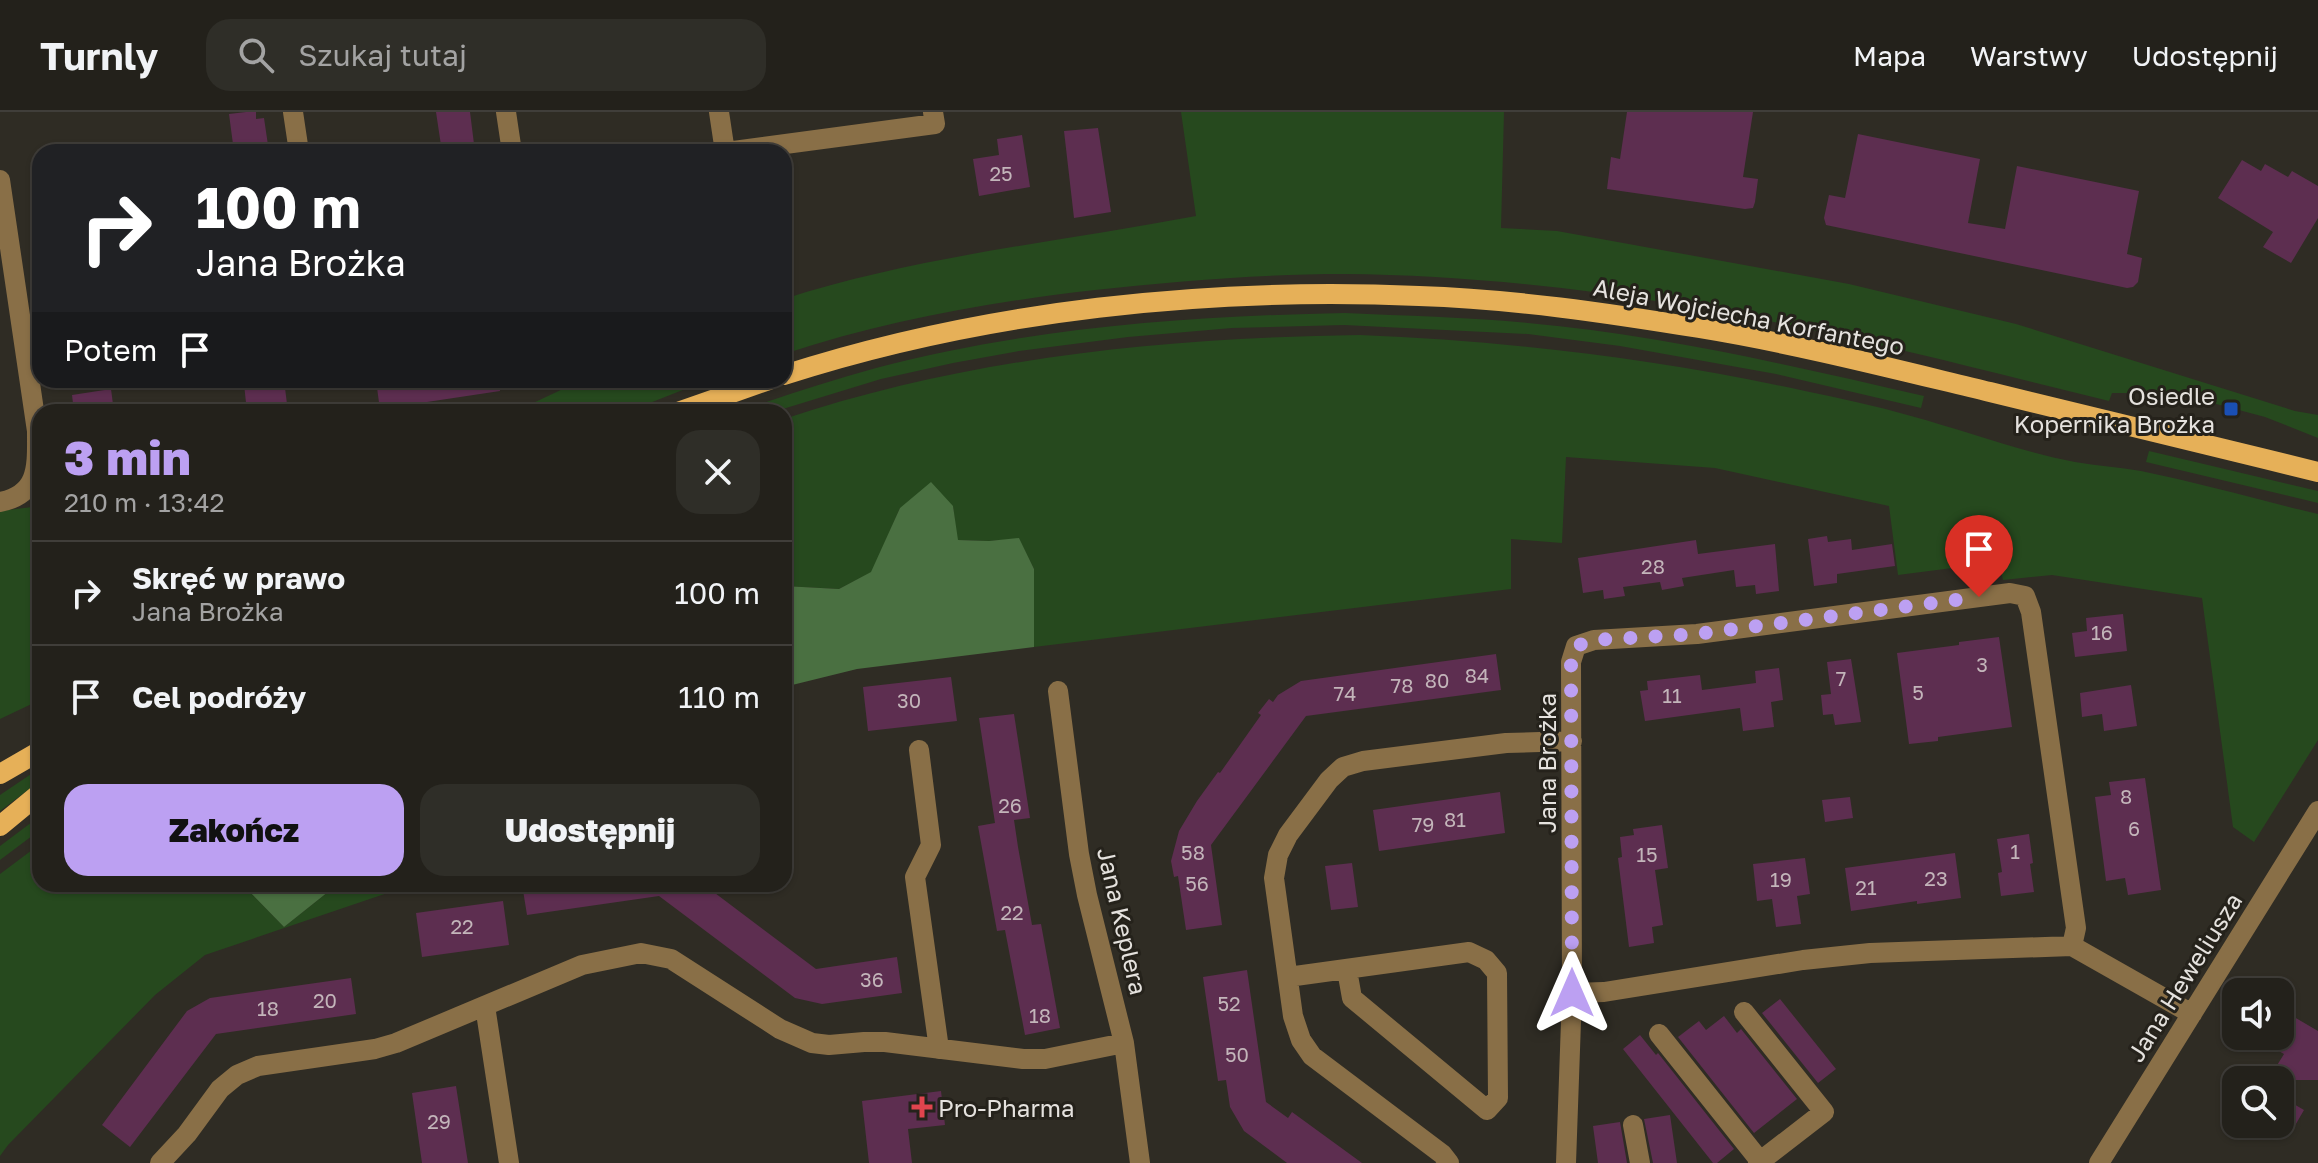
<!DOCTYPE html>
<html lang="pl">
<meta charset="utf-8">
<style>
:root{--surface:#23211b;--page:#2f2e28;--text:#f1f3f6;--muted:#a3a3a3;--line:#403e3a;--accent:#bca0f2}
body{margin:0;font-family:"Golos Text",sans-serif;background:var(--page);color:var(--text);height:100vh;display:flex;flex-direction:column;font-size:30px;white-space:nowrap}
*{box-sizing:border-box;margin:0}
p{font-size:26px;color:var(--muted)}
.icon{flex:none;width:44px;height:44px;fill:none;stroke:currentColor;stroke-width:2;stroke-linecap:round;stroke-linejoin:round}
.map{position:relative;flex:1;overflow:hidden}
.drawer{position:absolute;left:32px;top:292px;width:760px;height:488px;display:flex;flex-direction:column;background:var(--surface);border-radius:24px;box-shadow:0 2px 6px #0004,0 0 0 2px var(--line)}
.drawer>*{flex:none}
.banner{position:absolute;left:32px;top:32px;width:760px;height:244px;border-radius:24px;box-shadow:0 2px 6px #0004,0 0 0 2px var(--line);background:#202124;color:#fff;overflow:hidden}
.tools{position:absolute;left:2222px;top:866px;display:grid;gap:16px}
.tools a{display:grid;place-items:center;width:72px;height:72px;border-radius:16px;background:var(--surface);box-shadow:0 2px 6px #0004,0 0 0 2px var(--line);font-size:40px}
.pin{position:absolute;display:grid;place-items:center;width:68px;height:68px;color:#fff;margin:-82px -34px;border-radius:50% 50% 50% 0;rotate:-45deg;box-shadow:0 0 8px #0007}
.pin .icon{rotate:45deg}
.me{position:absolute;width:88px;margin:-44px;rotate:0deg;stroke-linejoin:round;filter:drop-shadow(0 0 6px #0008)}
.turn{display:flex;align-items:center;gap:28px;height:168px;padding:0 32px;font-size:36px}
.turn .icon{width:104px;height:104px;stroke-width:2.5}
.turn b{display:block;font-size:56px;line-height:68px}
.then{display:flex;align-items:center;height:76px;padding:0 32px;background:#0003;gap:16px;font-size:30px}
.round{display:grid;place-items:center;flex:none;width:84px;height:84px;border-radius:24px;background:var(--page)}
.overview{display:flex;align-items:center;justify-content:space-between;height:136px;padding:0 32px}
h1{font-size:48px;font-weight:800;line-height:60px;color:var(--accent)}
.primary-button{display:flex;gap:16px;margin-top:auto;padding:16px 32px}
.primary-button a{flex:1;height:92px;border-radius:24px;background:var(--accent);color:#111;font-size:32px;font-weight:800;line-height:92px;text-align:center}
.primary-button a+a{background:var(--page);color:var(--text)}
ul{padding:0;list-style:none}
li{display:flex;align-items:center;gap:24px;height:104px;padding:0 32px;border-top:2px solid var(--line)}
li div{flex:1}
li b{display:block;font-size:30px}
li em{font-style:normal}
header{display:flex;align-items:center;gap:48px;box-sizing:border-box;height:112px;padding:0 40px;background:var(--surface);border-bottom:2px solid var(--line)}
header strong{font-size:38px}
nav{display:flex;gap:44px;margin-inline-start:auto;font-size:28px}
.search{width:560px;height:72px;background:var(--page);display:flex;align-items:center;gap:20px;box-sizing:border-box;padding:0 28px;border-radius:24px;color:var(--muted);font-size:30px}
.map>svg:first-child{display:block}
.green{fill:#26491e}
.forest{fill:#4a7041}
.building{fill:#5d2e50}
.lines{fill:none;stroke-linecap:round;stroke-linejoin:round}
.minor{stroke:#896f47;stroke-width:20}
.major{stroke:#e6b058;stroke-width:20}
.route{stroke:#bca0f2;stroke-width:14;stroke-dasharray:0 25.2}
.transit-dot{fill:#1a4fb4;stroke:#25221b;stroke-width:3}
.health-dot{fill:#e0444e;stroke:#25221b;stroke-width:3}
.labels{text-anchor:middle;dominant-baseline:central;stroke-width:6;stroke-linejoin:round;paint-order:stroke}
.number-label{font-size:20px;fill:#c3b5ba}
.street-label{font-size:24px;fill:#e5e2de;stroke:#25221b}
.poi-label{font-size:24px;fill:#e5e2de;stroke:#25221b;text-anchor:end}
</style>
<header>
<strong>Turnly</strong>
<div class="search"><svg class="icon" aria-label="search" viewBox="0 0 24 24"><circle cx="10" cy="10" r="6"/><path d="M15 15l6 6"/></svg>Szukaj tutaj</div>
<nav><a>Mapa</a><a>Warstwy</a><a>Udostępnij</a></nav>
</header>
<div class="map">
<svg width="2318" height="1051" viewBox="0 0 2318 1051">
<rect width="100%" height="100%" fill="#2f2c24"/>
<!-- green -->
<path class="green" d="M1181 0H1504L1501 116 1557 119 1849 172 2016 212 2295 299 2318 303V326L2265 305 2175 281H2112L2109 289C1965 254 1820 215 1674 192 1565 174 1454 163 1344 162 1261 162 1177 169 1095 178 989 190 885 209 784 242V187C917 144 1059 130 1196 104Z
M1345 201C1406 204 1467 205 1528 211 1662 223 1793 254 1924 284L1921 296 1776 262 1620 234 1528 222 1344 213 1232 216 1128 225 1019 239 953 251 881 267 773 300H738C783 284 829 269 876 256 1028 216 1188 204 1345 201Z
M1360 223C1510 229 1658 247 1805 279 1840 286 1876 294 1911 304 1966 319 2019 339 2075 350 2097 354 2119 355 2141 359 2200 371 2259 388 2318 402V628L2254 730 2233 715 2202 486 2052 463 2003 468 1999 450 1898 463 1889 394 1715 356 1566 345 1562 431 1511 427V477L1034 535V457L1019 427 989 429 957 428 953 394 900 396 872 460 839 477 784 474V307C970 245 1164 226 1360 223Z
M582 268H708L627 300H514Z
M2149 339 2318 379V391L2146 350Z
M40 394V588L0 607V399Z
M40 656V669L0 699V683Z
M40 704V718L0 748V734Z
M40 732V772H242L284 815 338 772H414L205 843 155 883 8 1033 0 1044V762Z"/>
<!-- forest -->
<path class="forest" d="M931 370 953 394 958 428 989 429 1019 426 1034 457V535L857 557 784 575V474L839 477 871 460 900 396Z
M242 772H338L284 815Z"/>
<!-- building -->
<path class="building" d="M246 0H256V7L264 6 269 40H234L229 2Z
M436 0H470L475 40H442Z
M1627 0H1753L1743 65 1758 67 1755 90 1753 96 1745 97 1607 77 1611 45 1620 47Z
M1098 16 1111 100 1074 106 1064 19Z
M1858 22 1980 47 1968 111 2005 117 2017 54 2139 79 2127 142 2142 146 2138 170 2133 175 2127 176 1826 113 1824 106 1829 83 1845 86Z
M1022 23 1030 75 979 84 973 47 999 43 997 27Z
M2242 48 2261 59 2265 52 2288 65 2292 59 2318 74V106L2291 151 2263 135 2273 120 2218 86Z
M284 268 288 300H247L244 272Z
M376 268H499L500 279 427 290 428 300H397V296L380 298Z
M111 277 114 300H74L72 283Z
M1827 424 1828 430 1851 427 1852 438 1892 432 1895 454 1837 462V471L1814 474 1808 427Z
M1696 428 1698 442 1775 432 1779 479 1756 482 1755 473 1736 475 1734 458 1682 466 1684 474 1662 478 1660 470 1623 475 1625 484 1604 487 1603 478 1583 481 1578 446Z
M2123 502 2127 539 2075 545 2072 521 2087 519 2086 506Z
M1999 525 2012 615 1938 625V629L1909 632 1897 541 1959 533V530Z
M1496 542 1501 578 1306 604 1211 733 1222 813 1186 818 1178 764 1174 765 1171 749 1179 719 1197 689 1218 660 1220 661 1261 603 1258 601 1269 587 1273 590 1278 583 1301 569Z
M1851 547 1861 610 1835 613 1833 602 1823 603 1821 583 1831 582 1827 550Z
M1779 556 1783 588 1771 590 1774 615 1743 619 1740 596 1645 609 1640 579 1648 578 1647 569 1700 563 1702 578 1756 571 1755 559Z
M951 565 957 609 868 619 863 575Z
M2131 573 2137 614 2104 619 2102 602 2082 605 2080 581Z
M1014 602 1030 706 1014 708 1018 735 1032 813 1041 812 1060 916 1025 923 1005 818 997 819 978 714 995 711 979 606Z
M2145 666 2161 778 2128 783 2125 766 2106 769 2095 685 2111 683 2109 670Z
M1500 680 1505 721 1379 739 1373 698Z
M1850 685 1853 706 1825 710 1822 688Z
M1662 713 1668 756 1655 758 1663 813 1652 815 1654 831 1629 835 1618 746 1622 745 1620 725 1634 723 1633 717Z
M2029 722 2033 751 2030 752 2034 780 2001 784 1998 761 2002 760 1997 727Z
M1955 741 1961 786 1917 792V789L1851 799 1845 756Z
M1805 746 1810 782 1797 784 1801 812 1776 815 1772 787 1757 789 1753 752Z
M1352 751 1358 795 1331 798 1325 754Z
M522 772H703L816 857 897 845 902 881 822 892 795 886 659 784 527 803Z
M503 789 509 833 422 845 416 801Z
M1247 858 1266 990 1288 1006 1292 1000 1362 1051H1287L1244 1019 1230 995 1226 968 1218 969 1203 865Z
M351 866 356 902 216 922 130 1035 102 1013 187 899 210 886Z
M1780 887 1836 957 1818 971 1762 901Z
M2289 902 2318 919V968H2268L2284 942 2270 934 2276 924H2280V917Z
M1724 904 1737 921 1741 917 1797 987 1754 1021 1678 925 1699 909 1706 918Z
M1640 923 1656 943 1658 941 1734 1037 1717 1051H1713L1623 937Z
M456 974 468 1051H422L412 981Z
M941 979 945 1013 908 1017 912 1051H869L862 989Z
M2280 984 2304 998 2293 1017 2280 1010Z
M1670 1003 1677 1051H1653L1644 1007Z
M1620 1010 1627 1051H1598L1593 1014Z"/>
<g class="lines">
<!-- minor -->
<path class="minor" d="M293 0 299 40
M506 0 512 40
M719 0 725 40
M726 40 935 12 933 0
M0 68 37 319C37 353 40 382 0 390
M1058 579 1079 742 1087 783 1124 931 1140 1051
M919 638 931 733 915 765 939 937
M2072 834 1870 841 1803 848 1604 880 1572 881 1571 550 1576 534 1594 528 1697 522 2010 481 2025 484 2031 500 2076 816 2072 834 2192 902
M1288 865 1469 840 1486 848 1497 861 1498 986 1487 998 1352 886 1347 858
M485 894 509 1051
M1744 900 1824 1000 1758 1051
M1659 922 1760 1049
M1633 1013 1640 1051
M160 1051 187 1022 220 977 237 963 258 954 375 937 396 931 582 853 641 841 671 847 780 917 812 931 829 933 864 930H885L1023 947H1045L1124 931
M1449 1051 1442 1042 1312 944 1301 928 1293 904 1274 766 1278 743 1288 723 1329 668 1343 655 1363 649 1506 631 1572 629
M1566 1051 1572 881
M2099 1051 2318 699"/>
<!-- major -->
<path class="major" d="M784 263C986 198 1208 175 1419 184 1513 187 1607 201 1699 216 1797 232 1894 257 1990 280 2100 307 2209 333 2318 360
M678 300 769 268
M0 662 40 639
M0 714 40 681"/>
</g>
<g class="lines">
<!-- route -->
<path class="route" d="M1572 881 1571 550 1576 534 1594 528 1697 522 1979 485"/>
</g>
<!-- markers -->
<rect class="transit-dot" x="2223" y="289" width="16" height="16" rx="4"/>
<path class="health-dot" d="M918 983h8v8h8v8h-8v8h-8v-8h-8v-8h8z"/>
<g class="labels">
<!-- number labels -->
<g class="number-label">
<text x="1001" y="61">25</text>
<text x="1653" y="454">28</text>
<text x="2102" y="520">16</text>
<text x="1982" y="552">3</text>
<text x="1477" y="563">84</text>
<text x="1841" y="566">7</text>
<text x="1437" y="568">80</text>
<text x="1402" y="573">78</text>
<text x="1918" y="580">5</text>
<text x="1345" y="581">74</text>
<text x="1672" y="583">11</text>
<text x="909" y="588">30</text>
<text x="2126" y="684">8</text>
<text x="1010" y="693">26</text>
<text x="1455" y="707">81</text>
<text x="1423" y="712">79</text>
<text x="2134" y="716">6</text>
<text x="2015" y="739">1</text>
<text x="1193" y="740">58</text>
<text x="1647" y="742">15</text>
<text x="1936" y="766">23</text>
<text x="1781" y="767">19</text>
<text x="1197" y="771">56</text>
<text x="1866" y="775">21</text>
<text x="1012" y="800">22</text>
<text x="462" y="814">22</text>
<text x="872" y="867">36</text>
<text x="325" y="888">20</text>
<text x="1229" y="891">52</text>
<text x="268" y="896">18</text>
<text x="1040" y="903">18</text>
<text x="1237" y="942">50</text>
<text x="439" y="1009">29</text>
</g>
<!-- street labels -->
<g class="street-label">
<text transform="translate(1749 204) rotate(11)">Aleja Wojciecha Korfantego</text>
<text transform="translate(1546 651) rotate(-90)">Jana Brożka</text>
<text transform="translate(1123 809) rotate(77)">Jana Keplera</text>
<text transform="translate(2184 865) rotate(-58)">Jana Heweliusza</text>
</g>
<!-- poi labels -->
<g class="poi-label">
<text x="2215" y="283">Osiedle<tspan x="2215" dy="28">Kopernika Brożka</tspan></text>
<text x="938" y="995" text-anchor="start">Pro-Pharma</text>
</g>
</g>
</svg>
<div class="tools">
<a><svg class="icon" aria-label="sound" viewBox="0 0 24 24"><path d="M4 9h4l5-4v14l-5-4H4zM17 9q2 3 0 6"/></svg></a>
<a><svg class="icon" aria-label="search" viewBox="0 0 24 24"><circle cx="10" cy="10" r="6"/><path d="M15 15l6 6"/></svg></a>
</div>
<div class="pin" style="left:1979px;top:485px;background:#d93025"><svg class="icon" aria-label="arrive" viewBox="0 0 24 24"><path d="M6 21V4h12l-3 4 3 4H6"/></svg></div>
<svg class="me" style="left:1572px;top:881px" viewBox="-20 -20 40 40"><path d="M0-17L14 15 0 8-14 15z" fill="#bca0f2" stroke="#fff" stroke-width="4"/></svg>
<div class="banner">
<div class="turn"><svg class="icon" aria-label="right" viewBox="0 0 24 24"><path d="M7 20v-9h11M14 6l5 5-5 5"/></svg><div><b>100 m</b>Jana Brożka</div></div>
<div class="then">Potem<svg class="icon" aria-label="arrive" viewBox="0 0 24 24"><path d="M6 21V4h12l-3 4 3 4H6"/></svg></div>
</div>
<section class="drawer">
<div class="overview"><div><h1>3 min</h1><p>210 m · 13:42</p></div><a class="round"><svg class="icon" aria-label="close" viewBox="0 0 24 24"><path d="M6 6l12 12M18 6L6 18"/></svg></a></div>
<ul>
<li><svg class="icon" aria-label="right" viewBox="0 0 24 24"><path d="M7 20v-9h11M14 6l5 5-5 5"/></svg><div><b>Skręć w prawo</b><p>Jana Brożka</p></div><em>100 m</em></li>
<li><svg class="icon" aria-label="arrive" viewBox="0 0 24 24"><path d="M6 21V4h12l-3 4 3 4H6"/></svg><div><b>Cel podróży</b></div><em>110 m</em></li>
</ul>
<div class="primary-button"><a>Zakończ</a><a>Udostępnij</a></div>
</section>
</div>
